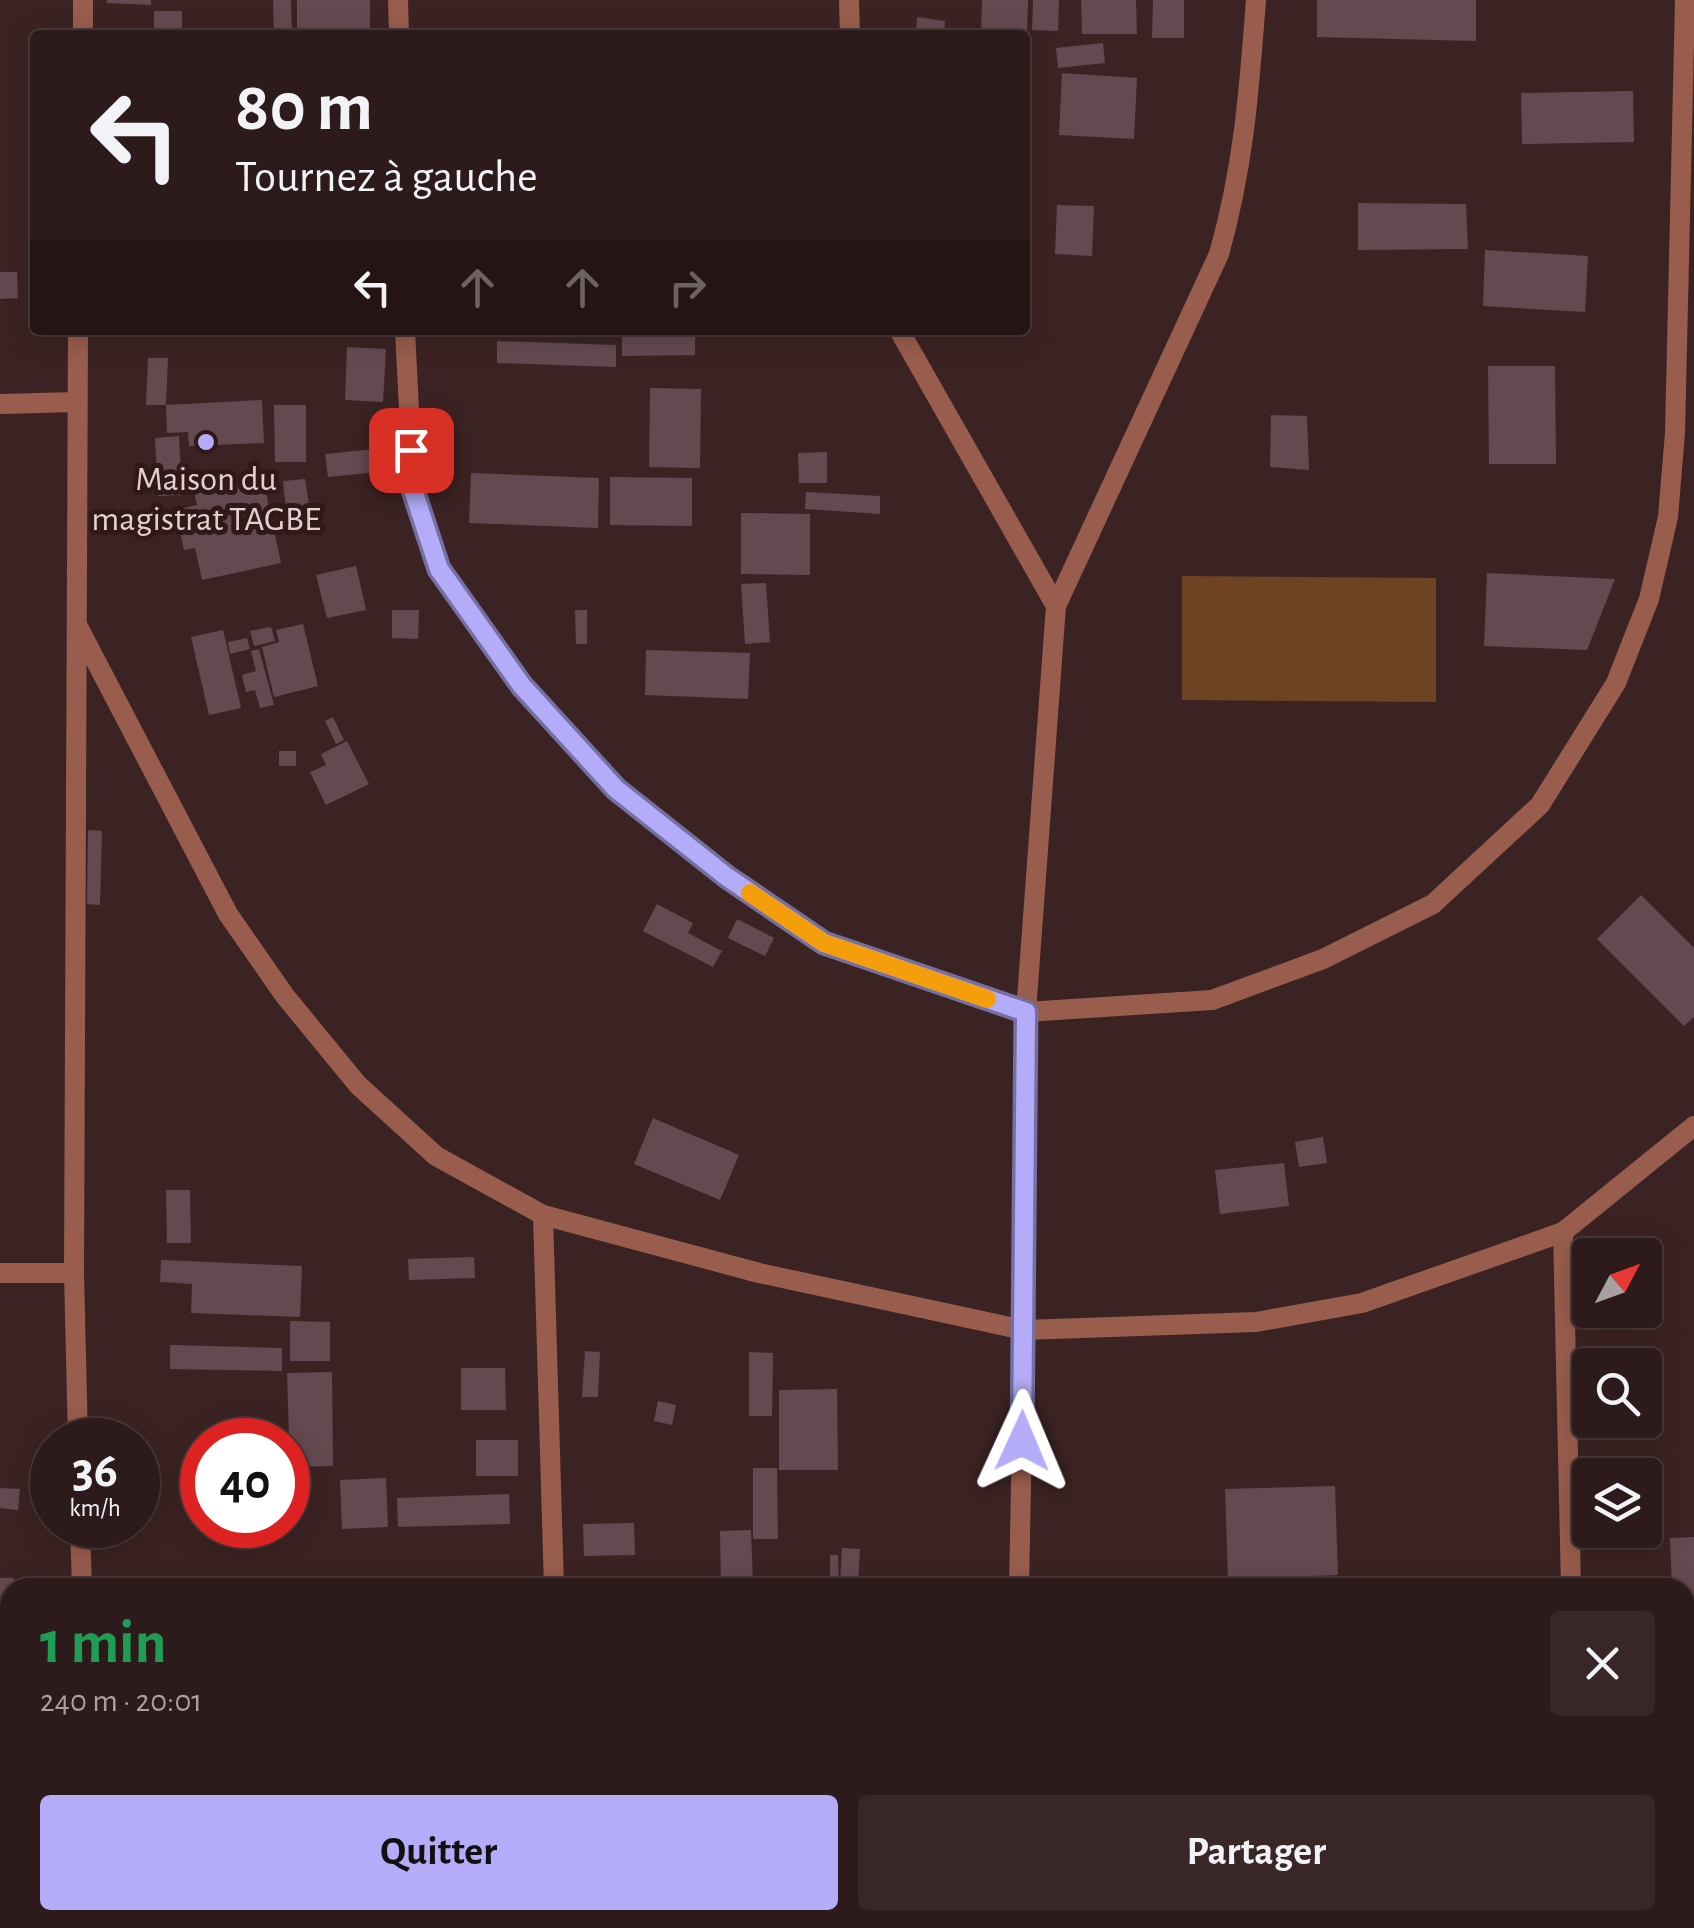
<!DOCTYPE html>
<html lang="fr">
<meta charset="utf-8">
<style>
:root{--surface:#2d1a1a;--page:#392727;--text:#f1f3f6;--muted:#a7a1a2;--line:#483839;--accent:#b4acf9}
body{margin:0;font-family:"Alegreya Sans",sans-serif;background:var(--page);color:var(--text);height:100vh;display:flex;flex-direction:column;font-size:38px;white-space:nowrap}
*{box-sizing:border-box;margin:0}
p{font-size:32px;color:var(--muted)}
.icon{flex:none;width:55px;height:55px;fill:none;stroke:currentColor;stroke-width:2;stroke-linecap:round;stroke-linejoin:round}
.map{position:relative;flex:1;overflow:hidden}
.side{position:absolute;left:0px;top:1578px;width:1695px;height:352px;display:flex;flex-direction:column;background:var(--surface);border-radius:30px 30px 0 0;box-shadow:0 5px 25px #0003,0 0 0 2px var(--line)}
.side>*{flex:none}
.banner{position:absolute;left:30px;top:30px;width:1000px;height:305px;border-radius:10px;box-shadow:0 5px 25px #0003,0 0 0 2px var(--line);background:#2d1a1a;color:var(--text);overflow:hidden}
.needle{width:65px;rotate:49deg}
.buttons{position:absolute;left:1572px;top:1238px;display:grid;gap:20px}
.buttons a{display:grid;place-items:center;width:90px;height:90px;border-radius:10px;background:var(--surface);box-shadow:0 5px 25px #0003,0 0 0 2px var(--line);font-size:50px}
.speed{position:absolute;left:30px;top:1418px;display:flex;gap:20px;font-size:50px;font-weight:700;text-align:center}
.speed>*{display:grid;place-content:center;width:130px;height:130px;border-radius:50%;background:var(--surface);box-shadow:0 5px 25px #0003,0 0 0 2px var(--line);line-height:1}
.speed small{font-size:25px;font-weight:400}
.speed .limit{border:15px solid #d22;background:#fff;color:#111}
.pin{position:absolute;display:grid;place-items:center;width:85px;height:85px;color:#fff;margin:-42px;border-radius:20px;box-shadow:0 5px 15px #0006}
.me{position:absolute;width:110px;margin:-55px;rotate:1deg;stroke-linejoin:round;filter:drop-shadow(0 0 8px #0008)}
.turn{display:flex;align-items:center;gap:35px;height:210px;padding:0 40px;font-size:45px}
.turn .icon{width:130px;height:130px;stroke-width:2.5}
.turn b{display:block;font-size:70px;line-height:85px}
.lanes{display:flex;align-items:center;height:95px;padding:0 40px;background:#0003;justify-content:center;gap:50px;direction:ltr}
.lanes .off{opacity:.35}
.round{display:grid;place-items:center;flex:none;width:105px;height:105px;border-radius:10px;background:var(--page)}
.head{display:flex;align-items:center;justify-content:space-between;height:170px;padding:0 40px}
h1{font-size:60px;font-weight:700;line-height:75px;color:#1e9e55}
.primary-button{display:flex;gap:20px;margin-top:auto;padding:20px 40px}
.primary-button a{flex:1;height:115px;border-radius:10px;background:var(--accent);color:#111;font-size:40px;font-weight:700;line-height:115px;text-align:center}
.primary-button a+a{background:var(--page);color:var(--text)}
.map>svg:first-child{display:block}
.green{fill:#6e4324}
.building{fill:#654951}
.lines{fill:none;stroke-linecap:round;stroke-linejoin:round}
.minor{stroke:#985d4d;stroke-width:20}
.tertiary{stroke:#985d4d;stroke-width:20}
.route-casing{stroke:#7570a2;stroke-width:25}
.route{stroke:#b4acf9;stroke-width:18}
.slow{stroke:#f59e0b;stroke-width:18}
.poi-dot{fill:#b4acf9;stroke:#31191a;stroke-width:4}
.labels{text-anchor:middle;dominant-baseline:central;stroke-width:10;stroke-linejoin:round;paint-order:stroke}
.poi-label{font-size:35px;fill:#e3d1d1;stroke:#31191a}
</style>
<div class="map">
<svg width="1694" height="1928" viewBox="0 0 1694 1928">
<rect width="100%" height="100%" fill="#3c2323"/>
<!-- green -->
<path class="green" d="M1182 576 1436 578V702L1182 700Z"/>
<!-- building -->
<path class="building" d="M107 0H151V5L107 3Z
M273 0H291L292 35H274Z
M297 0H370V35H297Z
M982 0H1028L1027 35H981Z
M1033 0H1059L1058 31 1032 30Z
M1081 0H1136L1137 34H1082Z
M1153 0H1184V38H1152Z
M1317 0H1476V41L1317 37Z
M154 11H182V35H154Z
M917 17 945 21 944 35H916Z
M1103 43 1105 63 1058 68 1056 48Z
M1062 73 1137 78 1134 139 1059 135Z
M1633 91 1634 142 1522 144 1521 93Z
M1358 203 1466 204 1468 249 1358 250Z
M1057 205 1094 206 1092 256 1055 254Z
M1485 250 1588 256 1585 312 1483 306Z
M0 272H17L18 298 0 299Z
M622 330H695V355L622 356Z
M497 341 616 345V367L497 363Z
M347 347 386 349 383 402 345 400Z
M148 358H168L166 405H146Z
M1488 366H1555L1556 464H1489Z
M650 388 701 389 700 468 649 467Z
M262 400 264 443 189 446 188 432 167 433 166 405Z
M274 405H306V462H275Z
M1271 415 1307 416 1309 470 1270 467Z
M179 436 182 495 158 496 155 438Z
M385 448 387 471 328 477 325 454Z
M827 452V483H799L798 453Z
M471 473 599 478 598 528 469 523Z
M262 474 281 563 202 580 195 548 184 550 175 510 197 505 193 488Z
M610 477 692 478V526L610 525Z
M305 479 309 505 286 508 283 481Z
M806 492 880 496V514L805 509Z
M741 513 810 514V575L741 574Z
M356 566 366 610 327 618 316 575Z
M1487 573 1615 579 1587 650 1484 646Z
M766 583 770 642 745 644 741 584Z
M392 610H419L418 639 392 638Z
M575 610H587V644H576Z
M303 624 318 686 274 697 262 647 279 642 276 630Z
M271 627 275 641 254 646 250 631Z
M223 630 241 708 209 715 191 637Z
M247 638 250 649 230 654 228 642Z
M259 649 274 705 260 708 255 690 246 692 242 675 256 671 251 651Z
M646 650 750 653 748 699 645 695Z
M333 717 344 740 336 744 325 721Z
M347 741 369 784 326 805 310 772 326 765 321 754Z
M279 751H296V766H279Z
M88 830 102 831 100 905 87 904Z
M1641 895 1694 948V1017L1684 1026 1597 939Z
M657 904 693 923 688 933 722 951 713 967 643 931Z
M737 919 774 938 765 956 728 938Z
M653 1118 739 1155 720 1200 634 1164Z
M1323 1137 1327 1163 1299 1167 1295 1142Z
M1284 1163 1289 1206 1220 1214 1215 1170Z
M166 1190H190L191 1243H167Z
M474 1257 475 1278 409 1280 408 1259Z
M161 1260 302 1266 300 1317 191 1313 192 1284 160 1282Z
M290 1321 330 1322V1361H290Z
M170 1345 282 1348V1371L170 1369Z
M585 1351 600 1352 598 1397H582Z
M749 1352 773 1353 772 1416H749Z
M461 1368H505L506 1410H461Z
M332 1372 333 1466 290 1467 287 1373Z
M837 1389 838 1470H779V1390Z
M658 1401 676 1405 672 1425 654 1421Z
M476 1440H518V1476H476Z
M753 1468H777L778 1539H753Z
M386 1478 388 1527 342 1529 340 1480Z
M1335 1486 1338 1575 1228 1579 1225 1489Z
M0 1488 20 1489 18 1510 0 1508Z
M509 1494 510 1524 398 1527 397 1498Z
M634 1523 635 1555 584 1556 583 1524Z
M751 1530 753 1583 721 1584 720 1531Z
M1694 1537V1601H1685V1588H1672L1670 1538Z
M842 1548 860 1549 858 1586 840 1584Z
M830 1555H838L839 1584H830Z
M0 1578H14L13 1588H10V1632H0Z
M1342 1582H1377V1588H1342Z
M487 1583V1588H442V1584Z
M1685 1682H1694V1715H1685Z
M0 1693H10V1742H0Z
M0 1844H10L13 1928H0Z
M1455 1920H1488V1928H1467V1924L1455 1923Z
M1619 1920H1644V1928H1619Z"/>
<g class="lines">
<!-- minor -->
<path class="minor" d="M398 0 399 35
M849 0 850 35
M83 35V0
M78 330 74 1273 78 1440
M405 330 413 490 439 569 522 686 616 789 727 877 824 943 1026 1012 1212 1000 1323 959 1433 904 1540 805 1616 683 1649 599 1668 517 1675 433 1685 0
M899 330 1056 606
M0 404 77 402
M77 625 228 914 285 996 358 1085 436 1156 543 1215 759 1273 1024 1330 1026 1012 1056 606 1219 254C1244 165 1249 91 1256 0
M543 1215 554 1588
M1563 1232 1571 1588
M0 1273H74
M80 1525 82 1588
M90 1920 91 1928
M564 1920 565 1928
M1578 1920V1928"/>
<!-- tertiary -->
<path class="tertiary" d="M1019 1588 1024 1330 1256 1322 1362 1303 1563 1232 1694 1126
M1013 1928V1920"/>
</g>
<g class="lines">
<defs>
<path id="route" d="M411 450 413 490 439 569 522 686 616 789 727 877 824 943 1026 1012 1022 1441"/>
</defs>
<!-- route casing -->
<use href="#route" class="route-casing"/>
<!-- route -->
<use href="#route" class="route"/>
<!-- slow -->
<path class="slow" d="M750 893 824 943 987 999"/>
</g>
<!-- markers -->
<circle class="poi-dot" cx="206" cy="442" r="10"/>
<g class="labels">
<!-- poi labels -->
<g class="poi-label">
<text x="206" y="479">Maison du<tspan x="206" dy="40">magistrat TAGBE</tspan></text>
</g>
</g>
</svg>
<div class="buttons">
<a><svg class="needle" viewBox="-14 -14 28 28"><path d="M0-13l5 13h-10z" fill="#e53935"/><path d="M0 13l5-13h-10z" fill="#a7a1a2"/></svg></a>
<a><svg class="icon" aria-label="search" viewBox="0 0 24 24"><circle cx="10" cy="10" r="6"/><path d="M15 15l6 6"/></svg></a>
<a><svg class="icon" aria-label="layers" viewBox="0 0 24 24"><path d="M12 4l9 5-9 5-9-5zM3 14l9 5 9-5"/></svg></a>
</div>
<div class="speed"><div>36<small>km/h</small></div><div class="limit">40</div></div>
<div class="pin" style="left:411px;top:450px;background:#d93025"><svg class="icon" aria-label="arrive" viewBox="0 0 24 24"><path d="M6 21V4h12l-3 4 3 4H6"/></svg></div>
<svg class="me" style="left:1022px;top:1441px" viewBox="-20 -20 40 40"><path d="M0-17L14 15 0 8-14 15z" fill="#b4acf9" stroke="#fff" stroke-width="4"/></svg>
<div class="banner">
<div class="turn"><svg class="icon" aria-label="left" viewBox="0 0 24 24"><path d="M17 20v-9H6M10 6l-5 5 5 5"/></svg><div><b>80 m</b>Tournez à gauche</div></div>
<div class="lanes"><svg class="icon" aria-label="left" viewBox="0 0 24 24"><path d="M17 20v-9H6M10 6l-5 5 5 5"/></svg><svg class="icon off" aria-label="ahead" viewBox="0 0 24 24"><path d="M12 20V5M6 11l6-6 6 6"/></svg><svg class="icon off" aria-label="ahead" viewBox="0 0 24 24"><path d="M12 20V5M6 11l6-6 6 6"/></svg><svg class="icon off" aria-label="right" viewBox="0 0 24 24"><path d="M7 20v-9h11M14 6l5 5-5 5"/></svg></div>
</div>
<section class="side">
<div class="head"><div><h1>1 min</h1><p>240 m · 20:01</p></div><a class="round"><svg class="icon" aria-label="close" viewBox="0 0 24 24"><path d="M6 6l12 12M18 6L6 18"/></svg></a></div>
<div class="primary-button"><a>Quitter</a><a>Partager</a></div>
</section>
</div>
